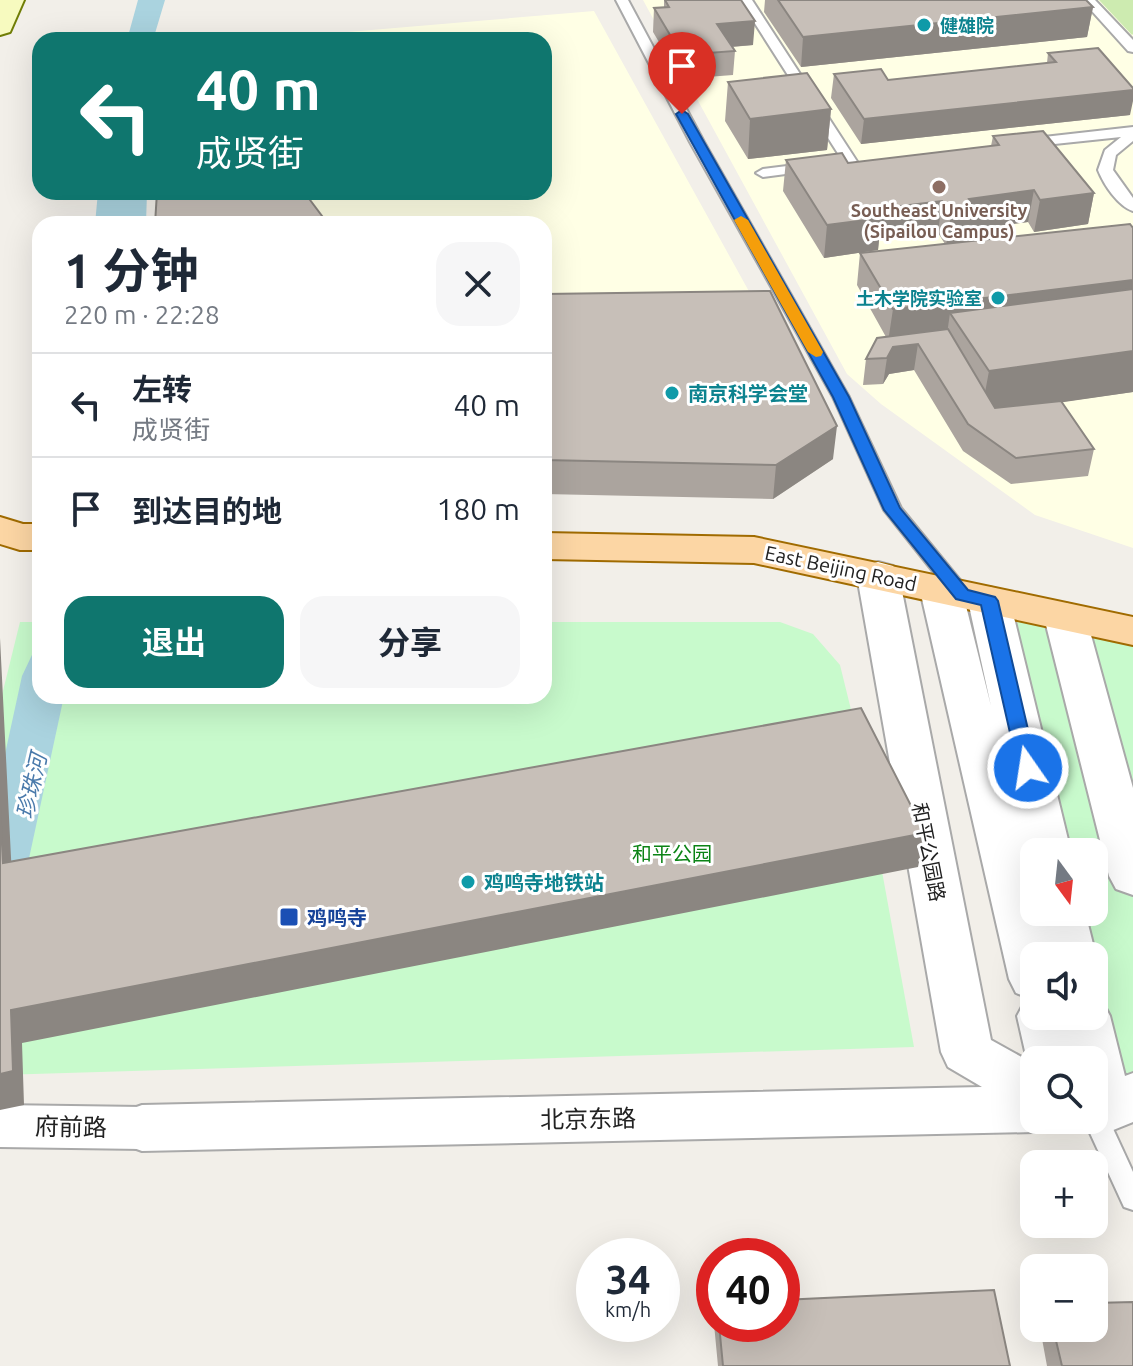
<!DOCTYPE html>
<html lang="zh">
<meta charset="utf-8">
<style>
:root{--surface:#fff;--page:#f6f6f7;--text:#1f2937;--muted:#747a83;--line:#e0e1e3;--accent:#0f766e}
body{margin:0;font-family:Ubuntu,"Noto Sans SC",sans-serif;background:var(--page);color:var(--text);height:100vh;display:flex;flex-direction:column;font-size:30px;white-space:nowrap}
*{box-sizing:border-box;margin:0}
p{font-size:26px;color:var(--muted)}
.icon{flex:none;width:44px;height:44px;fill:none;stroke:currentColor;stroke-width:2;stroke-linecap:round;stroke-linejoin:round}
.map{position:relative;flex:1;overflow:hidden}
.panel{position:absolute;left:32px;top:216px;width:520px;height:488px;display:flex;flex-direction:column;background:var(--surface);border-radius:24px;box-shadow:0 8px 32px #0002}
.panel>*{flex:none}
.guide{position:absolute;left:32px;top:32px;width:520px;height:168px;border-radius:24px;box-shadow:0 8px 32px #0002;background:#0f766e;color:#fff;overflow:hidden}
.needle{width:52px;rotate:165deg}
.tools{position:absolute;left:1020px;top:838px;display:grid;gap:16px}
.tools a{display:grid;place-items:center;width:88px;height:88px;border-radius:16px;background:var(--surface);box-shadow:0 8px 32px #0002;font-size:40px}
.speed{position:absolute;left:576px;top:1238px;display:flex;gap:16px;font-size:40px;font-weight:700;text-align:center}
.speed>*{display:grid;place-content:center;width:104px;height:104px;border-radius:50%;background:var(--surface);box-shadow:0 8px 32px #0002;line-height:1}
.speed small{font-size:20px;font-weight:400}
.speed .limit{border:12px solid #d22;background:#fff;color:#111}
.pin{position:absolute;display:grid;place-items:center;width:68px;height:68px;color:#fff;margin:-82px -34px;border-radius:50% 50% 50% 0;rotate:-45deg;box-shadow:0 0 8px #0007}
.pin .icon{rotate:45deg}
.me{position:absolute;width:88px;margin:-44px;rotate:347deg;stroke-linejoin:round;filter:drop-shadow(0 0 6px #0008)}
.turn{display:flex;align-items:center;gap:28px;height:168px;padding:0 32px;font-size:36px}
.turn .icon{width:104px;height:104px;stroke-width:2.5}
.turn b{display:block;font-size:56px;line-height:68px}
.round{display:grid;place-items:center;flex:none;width:84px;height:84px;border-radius:24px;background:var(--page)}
.headline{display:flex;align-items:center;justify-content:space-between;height:136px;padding:0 32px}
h1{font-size:48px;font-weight:700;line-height:60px}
.button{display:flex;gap:16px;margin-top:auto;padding:16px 32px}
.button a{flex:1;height:92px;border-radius:24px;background:var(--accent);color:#fff;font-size:32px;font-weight:700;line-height:92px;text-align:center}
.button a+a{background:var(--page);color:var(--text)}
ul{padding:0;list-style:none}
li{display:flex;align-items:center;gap:24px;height:104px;padding:0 32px;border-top:2px solid var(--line)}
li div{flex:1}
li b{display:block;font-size:30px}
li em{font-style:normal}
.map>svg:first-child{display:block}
.education{fill:#ffffe5}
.grass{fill:#cdebb0}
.park{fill:#c8facc}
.water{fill:#aad3df}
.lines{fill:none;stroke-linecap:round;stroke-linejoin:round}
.service-casing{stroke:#a9a9a9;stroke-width:4}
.minor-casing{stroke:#a9a9a9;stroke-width:4}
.tertiary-casing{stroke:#a9a9a9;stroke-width:4}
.secondary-casing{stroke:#707d05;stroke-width:4}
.primary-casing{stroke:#a06b00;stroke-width:4}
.service{fill:#fff;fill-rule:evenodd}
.minor{fill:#fff;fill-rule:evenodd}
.tertiary{fill:#fff;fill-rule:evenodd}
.secondary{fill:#f7fabf;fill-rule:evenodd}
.primary{fill:#fcd6a4;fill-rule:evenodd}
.wall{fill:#aba49e}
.shaded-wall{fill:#8b8681}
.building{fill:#c7bfb8;stroke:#8b8681;stroke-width:2}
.route{fill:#1a73e8;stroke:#114b97;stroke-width:2}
.slow{fill:#f59e0b}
.culture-dot{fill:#0f9aa8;stroke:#fff;stroke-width:3}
.education-dot{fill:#8d6e63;stroke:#fff;stroke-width:3}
.transit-dot{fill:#1a4fb4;stroke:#fff;stroke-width:3}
.labels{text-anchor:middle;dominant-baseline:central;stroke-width:6;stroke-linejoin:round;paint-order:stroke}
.far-culture-label{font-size:18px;font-weight:bold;fill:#0d838f;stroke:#fff;text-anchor:start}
.far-education-label{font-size:18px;font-weight:bold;fill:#785e54;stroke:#fff}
.culture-label{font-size:20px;font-weight:bold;fill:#0d838f;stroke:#fff;text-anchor:start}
.street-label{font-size:20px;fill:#222;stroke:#fff}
.park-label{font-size:20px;fill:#0c8416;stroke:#fff}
.transit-label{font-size:20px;font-weight:bold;fill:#164399;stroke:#fff;text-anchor:start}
.water-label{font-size:22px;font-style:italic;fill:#4a7aab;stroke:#fff}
.near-street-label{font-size:24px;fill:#222;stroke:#fff}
</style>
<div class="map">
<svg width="1133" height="1366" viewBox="0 0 1133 1366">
<rect width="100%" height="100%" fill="#f2efe9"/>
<!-- education -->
<path class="education" d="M643 0H1133V548L1035 515 881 404 847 374Z
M594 11 767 324 544 327V224H307L164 192H544V40H324V34Z"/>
<!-- grass -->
<path class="grass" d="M1099 0H1133V34L1132 35Z"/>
<!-- park -->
<path class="park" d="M941 590 1133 631V1111L1094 1060V956L1043 912H1094V852H1034V883Z
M20 622H40V696H544V622H780L813 634 840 665 857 734 914 1047 0 1075V703Z"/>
<!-- water -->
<path class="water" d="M138 0H165L153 40H127Z
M98 192H147L146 224H95Z
M40 638V696H64L0 993V777L22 676Z"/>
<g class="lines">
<defs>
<path id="service" d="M616 0H628L704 142 849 397 901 508 969 591 972 595 969 599H955L884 510 833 397 690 142Z
M740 0H752L858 163 856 166H846Z
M1082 0H1095L1133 40V52L1128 51Z
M1133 127V141L1116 155 1113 170 1133 198V211C1118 206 1104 185 1098 170L1105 150 1121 137 1026 147 1019 143 1026 139Z
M811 163 818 167 816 170 763 177 756 173 763 169Z
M1094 1104 1103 1107 1133 1172V1210L1124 1207 1084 1120H1094Z"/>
<path id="minor" d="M0 1105 142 1107 159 1113 167 1128 159 1143 142 1149 0 1147Z"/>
<path id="tertiary" d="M878 562 893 566 899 576 991 1040 1027 1060 1017 1016 1025 1001 1032 999 1016 993 1009 979 920 590 926 580 941 576 956 580 962 590 991 706 968 601 974 591 989 587 1004 591 1010 601 1071 852H1034V866L1031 865 1034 912H1085L1096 956 1094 960V956H1034V1016H1094V998L1102 1001 1110 1016 1125 1076 1133 1073V1122L1106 1133 1087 1126 1084 1120H1094V1060H1034V1120H1056L1053 1125 1034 1132 142 1151 123 1144 115 1128 123 1112 142 1105 982 1087 948 1067 941 1052 857 576 863 566Z
M1065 603 1080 607 1086 617 1133 788V895L1116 889 1109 876 1044 617 1050 607Z"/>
<path id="secondary" d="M0 0H24L10 32 0 35Z"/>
<path id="primary" d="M0 517 23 524H40V550H20L0 544Z
M544 533 754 537 1133 617V645L754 563 544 559Z"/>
</defs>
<!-- service casing -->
<use href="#service" class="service-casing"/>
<!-- minor casing -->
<use href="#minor" class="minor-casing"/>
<!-- tertiary casing -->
<use href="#tertiary" class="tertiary-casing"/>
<!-- secondary casing -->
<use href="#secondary" class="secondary-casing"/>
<!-- primary casing -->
<use href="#primary" class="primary-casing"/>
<!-- service -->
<use href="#service" class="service"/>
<!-- minor -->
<use href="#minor" class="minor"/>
<!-- tertiary -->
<use href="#tertiary" class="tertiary"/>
<!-- secondary -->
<use href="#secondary" class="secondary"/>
<!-- primary -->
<use href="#primary" class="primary"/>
</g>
<!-- wall -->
<path class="wall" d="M664 0H741L753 45 732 47 735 51 733 75 681 79 653 32 654 8 664 7Z
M765 0H1086L1093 7 1087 37 801 67 764 12Z
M1048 53 1130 115 861 144 831 98 834 74 888 80 1047 63Z
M728 82 831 109 827 150 748 159 725 121Z
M993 136 1094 193 1088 224 1034 232 1028 222 974 229 972 241 1133 228V392L1061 402 1094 449 1088 476 1011 484 963 451 914 370 889 374 883 384 863 385 866 359 886 337 857 285 860 253 945 244 938 233 879 240 878 250 824 258 783 191 786 160 848 163 991 146Z
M544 294 833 459 773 499 544 494Z
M714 1324H782L1010 1366H718Z
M1040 1328H1094L1133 1366H1047Z"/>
<!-- shaded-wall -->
<path class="shaded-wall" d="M1093 7 1087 37 801 67 803 37Z
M755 21 753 45 715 48 717 24Z
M1133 90V101L1130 115 861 144 864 119Z
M831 109 827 150 748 159 750 119Z
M1034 190 1028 222 974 229 972 243 946 246 951 214 969 199Z
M1094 193 1088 224 1034 232 1040 200Z
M942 201 938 233 879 240 878 250 824 258 827 225 876 209Z
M1133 280V311L950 313 947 334 888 342 893 309Z
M918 344 914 370 889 374 883 384 887 358 893 347Z
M1133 351V392L981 414 989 371Z
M837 426 833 459 773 499 776 465Z
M0 638 13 897 3 863 0 807Z
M925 833 918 867 22 1043 24 1105 0 1110V1074L11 1010Z"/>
<!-- building -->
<path class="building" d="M665 0H741L755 21 717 24 735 51 682 55 654 8 669 7Z
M778 0H1086L1093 7 803 37Z
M1098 48 1133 88V90L864 119 834 74 881 69 888 80 1056 62 1048 53Z
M807 73 831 109 750 119 728 82Z
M1043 131 1094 193 1040 200 1034 190 969 199 977 211 951 214 942 201 876 209 882 218 827 225 786 160 842 153 848 163 999 145 993 136Z
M157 192H304L328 224H155Z
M1130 224 1133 228V280L893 309 860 253Z
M1133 289V351L989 371 950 313Z
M770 291 837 426 776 465 544 460V294Z
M948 329 995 408 1061 401 1094 449 1016 458 968 424 918 344 893 347 887 358 866 359 877 338Z
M861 708 925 833 11 1010 13 1071 0 1074V807L3 863Z
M994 1290 1010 1366H723L719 1324H782V1300Z
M1133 1302V1366H1062L1053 1328H1094V1303Z"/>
<!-- route -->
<path class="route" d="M682 110 688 114 849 397 900 508 968 590 995 597 998 601 1037 768 1034 773H1021L1018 768 981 605 956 599 884 510 833 397 676 114Z"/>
<!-- slow -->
<path class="slow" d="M741 216 748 220 823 352 821 356 816 357 808 352 734 220Z"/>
<!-- markers -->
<g class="culture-dot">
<circle cx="924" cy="25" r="8"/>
<circle cx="998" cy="298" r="8"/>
<circle cx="672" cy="393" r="8"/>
<circle cx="468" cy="882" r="8"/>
</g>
<circle class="education-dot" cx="939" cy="187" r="8"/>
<rect class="transit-dot" x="279" y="907" width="20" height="20" rx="4"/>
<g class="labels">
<!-- far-culture labels -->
<g class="far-culture-label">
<text x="940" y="25">健雄院</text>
<text x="982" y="298" text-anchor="end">土木学院实验室</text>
</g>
<!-- far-education labels -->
<g class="far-education-label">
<text x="939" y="210">Southeast University<tspan x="939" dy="21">(Sipailou Campus)</tspan></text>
</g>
<!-- culture labels -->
<g class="culture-label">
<text x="688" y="393">南京科学会堂</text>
<text x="484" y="882">鸡鸣寺地铁站</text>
</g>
<!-- street labels -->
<g class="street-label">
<text transform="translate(841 568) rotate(12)">East Beijing Road</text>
<text transform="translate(929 852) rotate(79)">和平公园路</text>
</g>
<!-- park labels -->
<g class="park-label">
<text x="672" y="853">和平公园</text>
</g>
<!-- transit labels -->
<g class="transit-label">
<text x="307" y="917">鸡鸣寺</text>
</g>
<!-- water labels -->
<g class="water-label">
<text transform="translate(31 786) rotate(-77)">珍珠河</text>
</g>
<!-- near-street labels -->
<g class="near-street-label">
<text transform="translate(588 1119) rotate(-1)">北京东路</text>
<text transform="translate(71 1127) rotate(1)">府前路</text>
</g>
</g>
</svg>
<div class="tools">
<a><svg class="needle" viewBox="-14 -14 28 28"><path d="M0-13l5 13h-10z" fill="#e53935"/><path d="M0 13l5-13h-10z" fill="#747a83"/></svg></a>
<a><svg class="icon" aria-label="sound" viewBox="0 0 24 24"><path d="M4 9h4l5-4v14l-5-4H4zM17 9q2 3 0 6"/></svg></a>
<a><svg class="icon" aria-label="search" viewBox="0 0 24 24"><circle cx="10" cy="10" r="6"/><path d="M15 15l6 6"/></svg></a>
<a>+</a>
<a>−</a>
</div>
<div class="speed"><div>34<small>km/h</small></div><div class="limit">40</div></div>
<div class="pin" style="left:682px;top:114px;background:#d93025"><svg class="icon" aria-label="arrive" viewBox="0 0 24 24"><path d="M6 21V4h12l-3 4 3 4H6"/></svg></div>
<svg class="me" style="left:1028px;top:768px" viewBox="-20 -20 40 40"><circle r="17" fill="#1a73e8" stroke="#fff" stroke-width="3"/><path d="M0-11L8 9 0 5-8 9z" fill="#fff"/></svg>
<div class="guide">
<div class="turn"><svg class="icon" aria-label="left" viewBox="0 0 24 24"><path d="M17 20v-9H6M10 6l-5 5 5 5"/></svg><div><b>40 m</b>成贤街</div></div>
</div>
<section class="panel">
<div class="headline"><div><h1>1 分钟</h1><p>220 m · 22:28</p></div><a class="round"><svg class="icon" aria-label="close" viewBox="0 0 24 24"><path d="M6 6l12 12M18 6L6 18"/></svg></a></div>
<ul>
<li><svg class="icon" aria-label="left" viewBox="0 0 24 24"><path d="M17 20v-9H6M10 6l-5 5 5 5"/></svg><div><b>左转</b><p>成贤街</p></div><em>40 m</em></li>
<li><svg class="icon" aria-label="arrive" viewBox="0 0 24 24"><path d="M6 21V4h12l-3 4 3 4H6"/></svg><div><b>到达目的地</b></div><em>180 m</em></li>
</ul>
<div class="button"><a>退出</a><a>分享</a></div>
</section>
</div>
